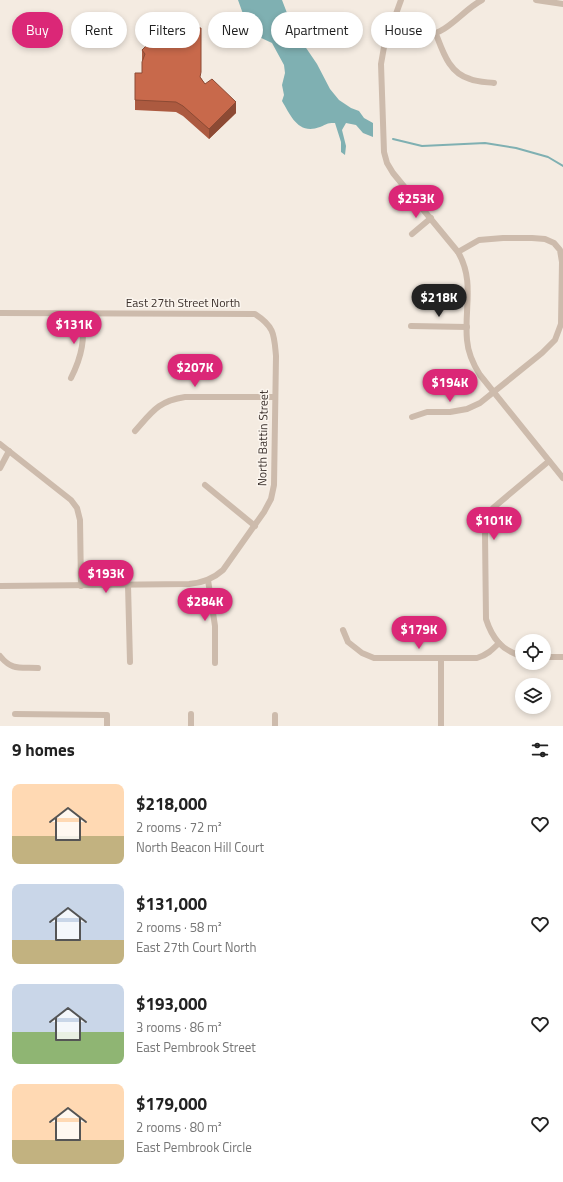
<!DOCTYPE html>
<meta charset="utf-8">
<style>
:root{--surface:#fff;--page:#f2f2f2;--text:#222;--muted:#767676;--accent:#db2777}
body{margin:0;font-family:"Titillium Web",sans-serif;background:var(--page);color:var(--text);height:100vh;display:flex;flex-direction:column;font-size:15px;white-space:nowrap}
*{box-sizing:border-box;margin:0}
p{font-size:13px;color:var(--muted)}
.icon{flex:none;width:22px;height:22px;fill:none;stroke:currentColor;stroke-width:2;stroke-linecap:round;stroke-linejoin:round}
.map{position:relative;height:726px;overflow:hidden}
.details{display:flex;flex-direction:column;background:var(--surface);flex:1}
.details>*{flex:none}
.guide{position:absolute;left:12px;top:12px;width:539px;height:36px;display:flex;gap:8px}
.controls{position:absolute;left:515px;top:634px;display:grid;gap:8px}
.controls a{display:grid;place-items:center;width:36px;height:36px;border-radius:50%;background:var(--surface);box-shadow:0 2px 6px #0003;font-size:20px}
.price{position:absolute;translate:-50% -34px;padding:0 9px;border-radius:14px;background:var(--accent);color:#fff;font-size:13px;line-height:26px;filter:drop-shadow(0 1px 2px #0008)}
.price::after{content:'';position:absolute;left:50%;top:24px;width:12px;height:9px;margin-left:-6px;background:inherit;clip-path:polygon(0 0,100% 0,50% 100%)}
.price.selected{background:#222;color:#fff}
ul{padding:0;list-style:none}
li{display:flex;align-items:center;gap:12px;height:100px;padding:0 12px}
li span{display:grid;place-items:center;flex:none;width:112px;height:80px;border-radius:8px;color:#555}
li>.icon{margin-inline-start:auto}
span .icon{width:48px;height:48px;fill:#fffc;stroke-width:1}
li b{font-size:17px}
h2{display:flex;justify-content:space-between;align-items:center;height:48px;padding:0 12px;font-size:17px}
.pill{padding:0 14px;border-radius:18px;background:var(--surface);box-shadow:0 2px 6px #0003;font-size:14px;line-height:36px}
.pill.selected{background:var(--accent);color:#fff}
.map>svg:first-child{display:block}
.water{fill:#7fb0b2}
.lines{fill:none;stroke-linecap:round;stroke-linejoin:round}
.stream{stroke:#7fb0b2;stroke-width:2}
.minor{stroke:#cdbbac;stroke-width:6}
.wall{fill:#ac5a40}
.shaded-wall{fill:#8c4a34}
.building{fill:#c8694b;stroke:#8c4a34}
.labels{text-anchor:middle;stroke-width:3;stroke-linejoin:round;paint-order:stroke}
.street-label{font-size:12px;fill:#3b302b;stroke:#fbf5ee}
</style>
<div class="map">
<svg width="563" height="726" viewBox="0 0 563 726">
<rect width="100%" height="100%" fill="#f4ebe1"/>
<path class="water" d="M 238,0 L 282,0 L 287,13 L 300,39 L 317,64 L 330,89 L 339,100 L 351,108 L 359,111 L 364,118 L 373,123 L 373,137 L 363,133 L 356,125 L 346,123 L 342,130 L 346,146 L 345,155 L 341,152 L 341,142 L 335,123 C 325,123 328,124 320,127 C 298,135 291,116 282,101 L 284,95 L 282,85 L 285,73 L 284,65 L 272,43 L 257,36 L 247,25 Z"/>
<g class="lines">
<path class="stream" d="M 393,139 L 422,146 L 485,143 L 516,148 L 548,157 L 563,166"/>
<g class="minor">
<path d="M 401,0 L 384,47 L 381,64 L 384,152 L 387,163 L 393,173 L 458,252 C 475,281 464,309 467,340 C 468,353 473,364 480,375 L 563,478"/>
<path d="M 536,0 L 563,4"/>
<path d="M 391,27 C 399,30 407,33 415,35 C 445,40 459,12 482,0"/>
<path d="M 436,34 C 443,52 449,73 470,79 C 477,82 486,82 494,83"/>
<path d="M 412,234 L 431,218"/>
<path d="M 0,313 L 255,314 C 275,327 274,335 276,356 L 274,485 L 271,499 L 264,512 L 223,570 C 213,579 202,583 189,584 L 0,586"/>
<path d="M 411,326 L 467,327"/>
<path d="M 71,378 C 83,354 84,340 83,314"/>
<path d="M 412,417 L 427,412 L 450,412 L 467,409 L 480,403 L 542,353 L 555,340 L 561,324 L 562,262 L 560,250 L 554,243 L 545,239 L 532,238 L 503,238 L 479,240 L 458,252"/>
<path d="M 135,431 C 152,412 158,401 185,397 L 275,397"/>
<path d="M 0,444 L 71,500 L 77,508 L 80,520 L 81,586"/>
<path d="M 0,468 L 9,451"/>
<path d="M 205,485 L 255,526"/>
<path d="M 208,580 L 215,626 L 215,663"/>
<path d="M 128,585 L 130,662"/>
<path d="M 343,630 L 348,642 L 362,653 L 374,658 L 477,658 C 487,655 492,650 499,643"/>
<path d="M 0,656 C 12,671 20,667 38,668"/>
<path d="M 522,656 C 502,651 492,638 486,619 L 485,534 L 487,520 L 493,508 L 549,461"/>
<path d="M 544,657 L 563,657"/>
<path d="M 441,658 L 441,726"/>
<path d="M 15,714 L 107,715 L 107,726"/>
<path d="M 275,715 L 275,726"/>
<path d="M 191,726 L 191,714"/>
</g>
</g>
<path class="wall" d="M 142,50 L 201,78 L 205,84 L 236,113 L 209,139 L 183,116 L 176,112 L 135,110 L 135,73 L 142,73 L 143,61 L 142,60 Z"/>
<path class="shaded-wall" d="M 236,102 L 236,113 L 209,139 L 209,129 Z"/>
<path class="building" d="M 181,27 L 201,28 L 201,72 L 200,77 L 205,84 L 212,79 L 236,102 L 209,129 L 183,106 L 176,102 L 135,100 L 135,73 L 142,73 L 142,62 L 145,54 L 142,50 L 157,35 L 161,39 L 170,35 L 181,34 Z"/>
<g class="labels">
<g class="street-label">
<text x="183" y="307">East 27th Street North</text>
<text transform="translate(263 438) rotate(-89)" y="4">North Battin Street</text>
</g>
</g>
</svg>
<div class="controls">
<a><svg class="icon" aria-label="locate" viewBox="0 0 24 24"><circle cx="12" cy="12" r="6"/><path d="M12 2v4M12 18v4M2 12h4M18 12h4"/></svg></a>
<a><svg class="icon" aria-label="layers" viewBox="0 0 24 24"><path d="M12 4l9 5-9 5-9-5zM3 14l9 5 9-5"/></svg></a>
</div>
<b class="price" style="left:416px;top:219px">$253K</b>
<b class="price selected" style="left:439px;top:318px">$218K</b>
<b class="price" style="left:74px;top:345px">$131K</b>
<b class="price" style="left:195px;top:388px">$207K</b>
<b class="price" style="left:450px;top:403px">$194K</b>
<b class="price" style="left:494px;top:541px">$101K</b>
<b class="price" style="left:106px;top:594px">$193K</b>
<b class="price" style="left:205px;top:622px">$284K</b>
<b class="price" style="left:419px;top:650px">$179K</b>
<div class="guide">
<a class="pill selected">Buy</a>
<a class="pill">Rent</a>
<a class="pill">Filters</a>
<a class="pill">New</a>
<a class="pill">Apartment</a>
<a class="pill">House</a>
</div>
</div>
<section class="details">
<h2>9 homes<svg class="icon" aria-label="filters" viewBox="0 0 24 24"><path d="M4 7h16M4 17h16"/><circle cx="9" cy="7" r="2"/><circle cx="15" cy="17" r="2"/></svg></h2>
<ul>
<li><span style="background:linear-gradient(#ffd9b3 65%,#c2b280 0)"><svg class="icon" aria-label="home" viewBox="0 0 24 24"><path d="M3 11l9-7 9 7M6 9v11h12V9"/></svg></span><div><b>$218,000</b><p>2 rooms · 72 m²</p><p>North Beacon Hill Court</p></div><svg class="icon" aria-label="heart" viewBox="0 0 24 24"><path d="M12 20l-8-8c-3-5 5-10 8-4 3-6 11-1 8 4z"/></svg></li>
<li><span style="background:linear-gradient(#c9d6e8 70%,#c2b280 0)"><svg class="icon" aria-label="home" viewBox="0 0 24 24"><path d="M3 11l9-7 9 7M6 9v11h12V9"/></svg></span><div><b>$131,000</b><p>2 rooms · 58 m²</p><p>East 27th Court North</p></div><svg class="icon" aria-label="heart" viewBox="0 0 24 24"><path d="M12 20l-8-8c-3-5 5-10 8-4 3-6 11-1 8 4z"/></svg></li>
<li><span style="background:linear-gradient(#c9d6e8 60%,#8fb573 0)"><svg class="icon" aria-label="home" viewBox="0 0 24 24"><path d="M3 11l9-7 9 7M6 9v11h12V9"/></svg></span><div><b>$193,000</b><p>3 rooms · 86 m²</p><p>East Pembrook Street</p></div><svg class="icon" aria-label="heart" viewBox="0 0 24 24"><path d="M12 20l-8-8c-3-5 5-10 8-4 3-6 11-1 8 4z"/></svg></li>
<li><span style="background:linear-gradient(#ffd9b3 70%,#c2b280 0)"><svg class="icon" aria-label="home" viewBox="0 0 24 24"><path d="M3 11l9-7 9 7M6 9v11h12V9"/></svg></span><div><b>$179,000</b><p>2 rooms · 80 m²</p><p>East Pembrook Circle</p></div><svg class="icon" aria-label="heart" viewBox="0 0 24 24"><path d="M12 20l-8-8c-3-5 5-10 8-4 3-6 11-1 8 4z"/></svg></li>
</ul>
</section>
